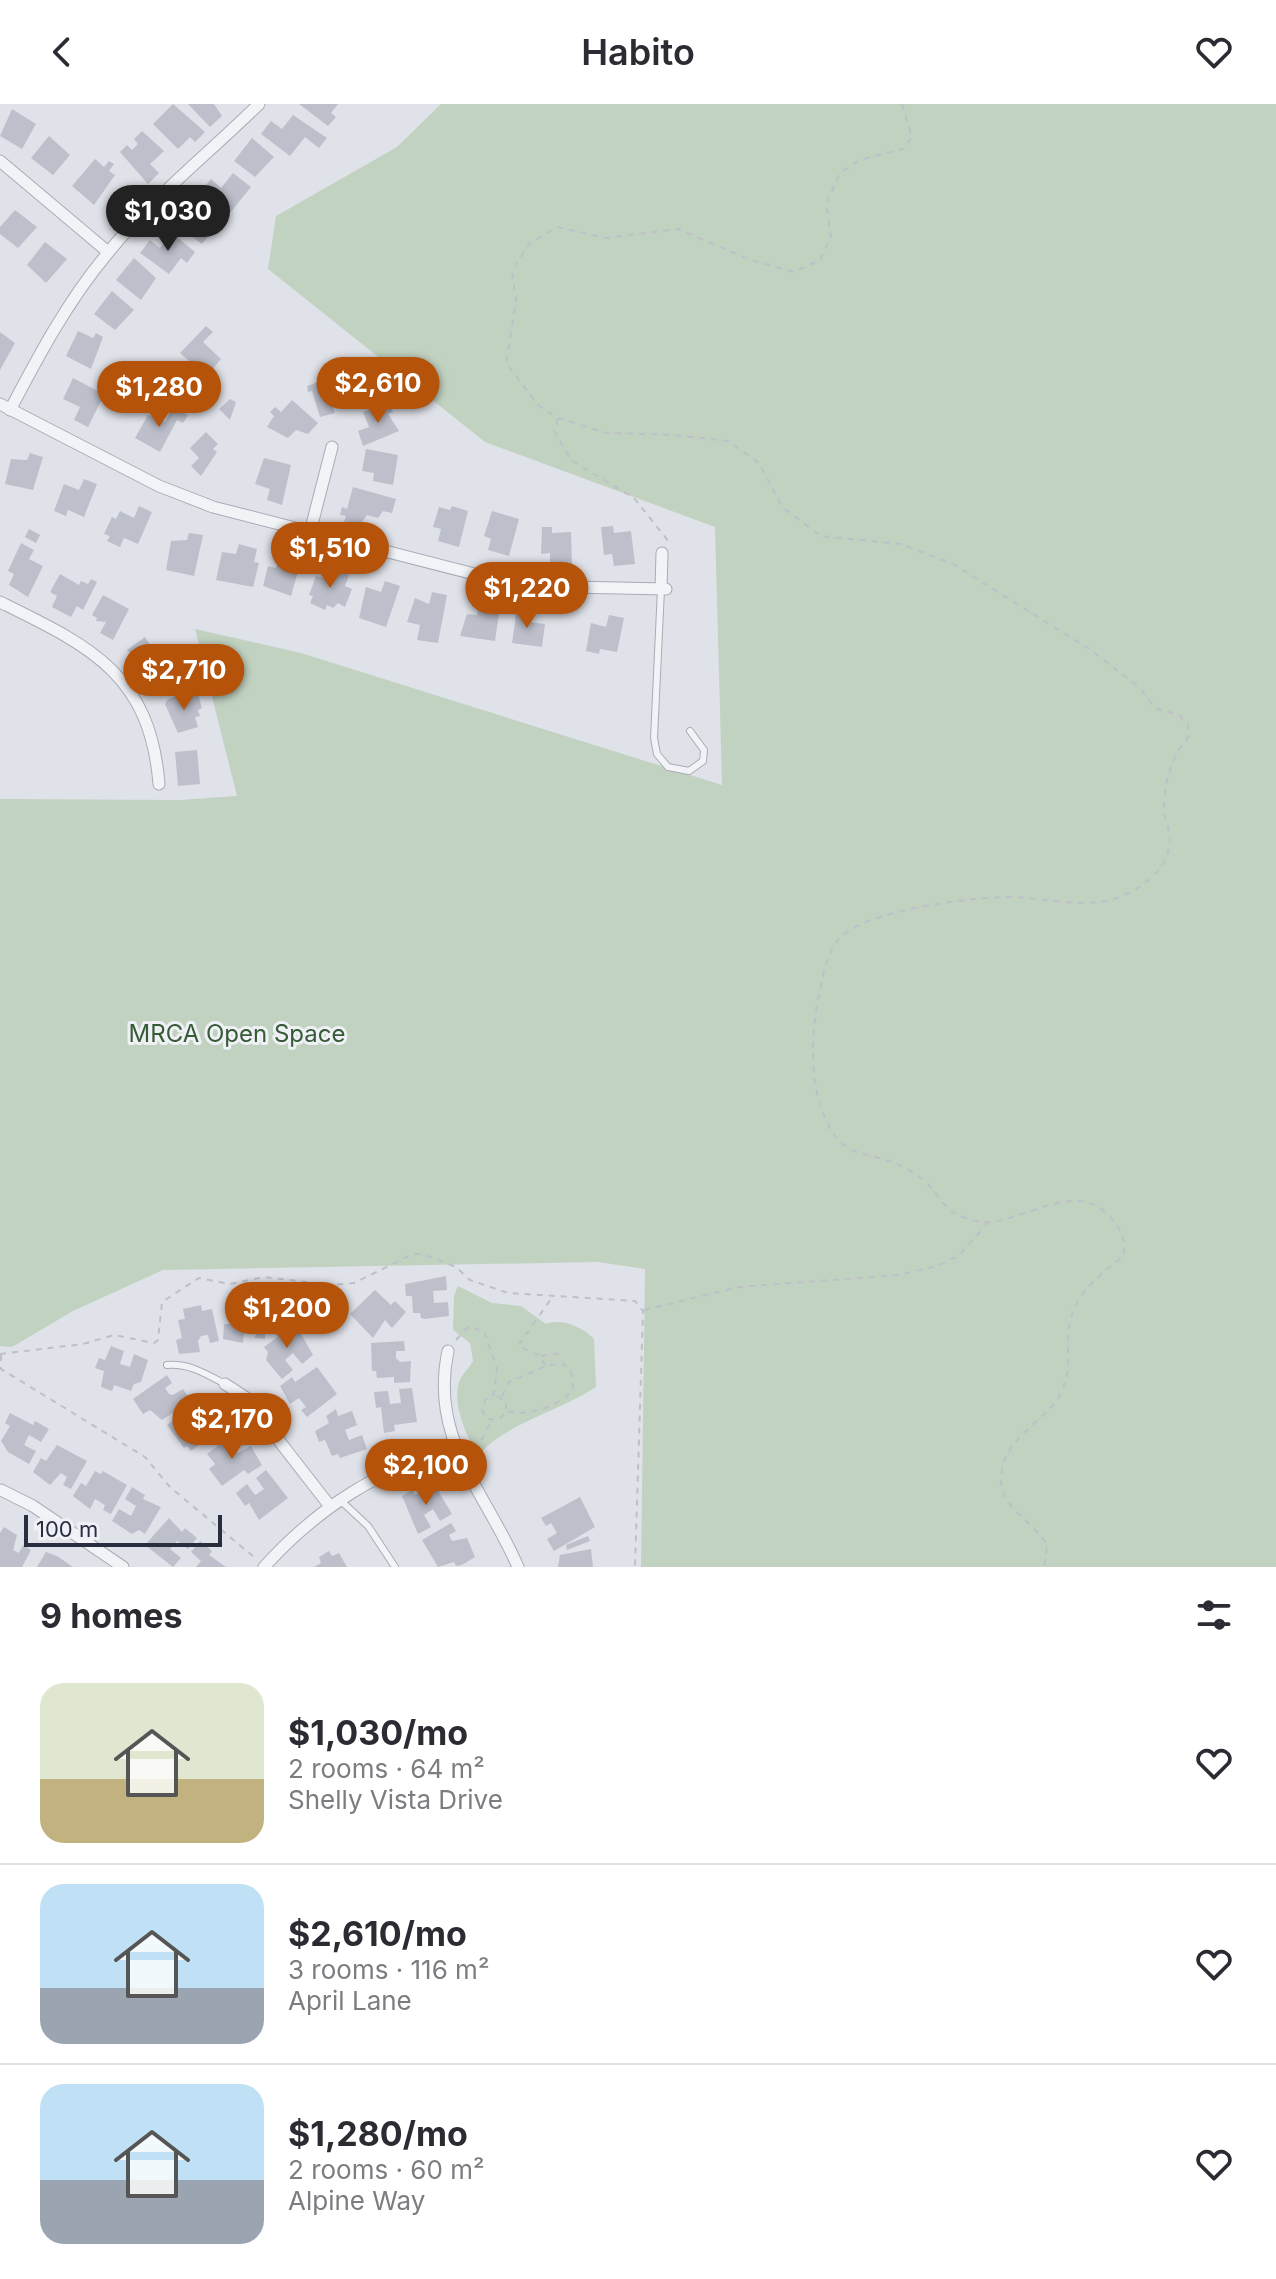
<!DOCTYPE html>
<meta charset="utf-8">
<style>
:root{--surface:#fff;--page:#f7f7f7;--text:#2b2b33;--muted:#7c7c81;--line:#e1e1e2;--accent:#b45309}
body{margin:0;font-family:Inter,sans-serif;background:var(--page);color:var(--text);height:100vh;display:flex;flex-direction:column;font-size:30px;white-space:nowrap}
*{box-sizing:border-box;margin:0}
p{font-size:26px;color:var(--muted)}
.icon{flex:none;width:44px;height:44px;fill:none;stroke:currentColor;stroke-width:2;stroke-linecap:round;stroke-linejoin:round}
.map{position:relative;height:1463px;overflow:hidden}
.details{display:flex;flex-direction:column;background:var(--surface);flex:1}
.details>*{flex:none}
.scale{position:absolute;left:24px;bottom:20px;width:198px;box-sizing:border-box;padding-left:8px;border:4px solid #282d40;border-top:0;font-size:22px;line-height:28px;white-space:nowrap;color:#282d40;-webkit-text-stroke:6px #eff1f6;paint-order:stroke}
.price{position:absolute;translate:-50% -68px;padding:0 18px;border-radius:28px;background:var(--accent);color:#fff;font-size:26px;line-height:52px;filter:drop-shadow(0 2px 4px #0008)}
.price::after{content:'';position:absolute;left:50%;top:48px;width:24px;height:18px;margin-left:-12px;background:inherit;clip-path:polygon(0 0,100% 0,50% 100%)}
.price.on{background:#222;color:#fff}
ul{padding:0;list-style:none}
li{display:flex;align-items:center;gap:24px;height:200px;padding:0 40px}
li+li{border-top:2px solid var(--line)}
li span{display:grid;place-items:center;flex:none;width:224px;height:160px;border-radius:24px;color:#555}
li>.icon{margin-inline-start:auto}
span .icon{width:96px;height:96px;fill:#fffc;stroke-width:1}
li b{font-size:34px}
h2{display:flex;justify-content:space-between;align-items:center;height:96px;padding:0 40px;font-size:34px}
header{display:flex;justify-content:space-between;align-items:center;height:104px;padding:0 40px;background:var(--surface);font-size:36px;font-weight:600}
.map>svg:first-child{display:block}
.green{fill:#c2d2c1}
.building{fill:#bdc0cb}
.lines{fill:none;stroke-linecap:round;stroke-linejoin:round}
.service-casing{stroke:#a9acb6;stroke-width:8}
.minor-casing{stroke:#a9acb6;stroke-width:13}
.path{stroke:#bdc0c7;stroke-width:2;stroke-dasharray:6 6;stroke-linecap:butt}
.service{stroke:#f2f3f7;stroke-width:6}
.minor{stroke:#f2f3f7;stroke-width:11}
.labels{text-anchor:middle;stroke-width:6;stroke-linejoin:round;paint-order:stroke}
.park-label{font-size:24px;fill:#375b36;stroke:#eff1f6}
</style>
<header><svg class="icon" aria-label="back" viewBox="0 0 24 24"><path d="M15 5l-7 7 7 7"/></svg>Habito<svg class="icon" aria-label="heart" viewBox="0 0 24 24"><path d="M12 20l-8-8c-3-5 5-10 8-4 3-6 11-1 8 4z"/></svg></header>
<div class="map">
<svg width="1276" height="1463" viewBox="0 0 1276 1463">
<rect width="100%" height="100%" fill="#e0e2e9"/>
<g class="green">
<path d="M 441,0 L 1276,0 L 1276,1463 L 641,1463 L 645,1165 L 598,1158 L 163,1166 L 73,1207 L 12,1243 L 0,1242 L 0,695 L 179,696 L 237,692 L 195,525 L 301,549 L 722,681 L 715,423 L 485,338 L 268,165 L 276,112 L 397,43 Z"/>
<path d="M 458,1182 L 492,1199 L 521,1202 L 546,1220 C 563,1214 582,1223 594,1235 L 596,1283 C 562,1306 502,1321 478,1352 C 467,1334 452,1300 459,1279 C 461,1270 469,1265 473,1257 L 470,1239 L 453,1226 L 454,1192 Z"/>
</g>
<g class="building">
<path d="M 173,0 L 205,28 L 195,38 L 190,33 L 178,45 L 153,20 Z"/>
<path d="M 188,0 L 214,0 L 222,12 L 210,23 Z"/>
<path d="M 299,0 L 338,0 L 331,9 L 336,13 L 328,22 Z"/>
<path d="M 12,5 L 36,20 L 22,45 L 0,32 Z"/>
<path d="M 293,11 L 327,34 L 319,44 L 305,33 L 290,52 L 261,30 L 271,17 L 282,25 Z"/>
<path d="M 142,27 L 164,47 L 150,60 L 159,69 L 148,80 L 120,48 L 127,41 L 132,46 L 138,40 L 134,35 Z"/>
<path d="M 49,32 L 70,51 L 53,71 L 31,54 Z"/>
<path d="M 252,34 L 274,53 L 255,73 L 234,57 Z"/>
<path d="M 95,55 L 104,63 L 109,57 L 114,60 L 109,67 L 115,71 L 94,101 L 72,82 Z"/>
<path d="M 233,69 L 251,83 L 229,110 L 200,88 L 211,75 L 221,84 Z"/>
<path d="M 204,98 L 223,113 L 202,140 L 172,118 L 182,105 L 193,113 Z"/>
<path d="M 15,106 L 37,123 L 18,144 L 0,130 L 0,123 Z"/>
<path d="M 172,129 L 195,148 L 187,159 L 181,154 L 169,170 L 140,149 L 150,136 L 160,144 Z"/>
<path d="M 45,138 L 67,155 L 46,179 L 27,161 Z"/>
<path d="M 134,154 L 156,174 L 141,196 L 116,176 Z"/>
<path d="M 112,187 L 134,206 L 115,226 L 94,210 Z"/>
<path d="M 206,222 L 213,228 L 203,238 L 221,255 L 198,282 L 186,271 L 194,261 L 180,249 Z"/>
<path d="M 78,227 L 93,234 L 96,229 L 103,233 L 91,265 L 66,252 Z"/>
<path d="M 0,228 L 15,239 L 0,266 Z"/>
<path d="M 343,261 L 349,265 L 353,278 L 344,281 L 347,292 L 331,297 L 335,309 L 320,313 L 312,287 L 308,288 L 307,282 L 323,276 L 321,269 Z"/>
<path d="M 73,274 L 113,295 L 109,302 L 101,297 L 88,323 L 74,316 L 80,303 L 63,295 Z"/>
<path d="M 230,295 L 236,298 L 230,316 L 219,305 Z"/>
<path d="M 292,296 L 318,319 L 308,330 L 296,326 L 288,334 L 267,323 L 274,312 L 270,308 L 275,303 L 281,308 Z"/>
<path d="M 385,300 L 390,301 L 393,308 L 388,310 L 399,327 L 363,342 L 358,327 L 369,323 L 363,308 Z"/>
<path d="M 173,303 L 188,311 L 183,319 L 177,316 L 160,348 L 135,334 L 148,311 L 165,318 Z"/>
<path d="M 206,328 L 218,340 L 213,345 L 217,348 L 201,372 L 191,362 L 199,354 L 190,344 Z"/>
<path d="M 366,345 L 398,351 L 393,381 L 373,377 L 374,369 L 362,367 Z"/>
<path d="M 30,349 L 43,353 L 33,386 L 5,380 L 11,355 L 27,356 Z"/>
<path d="M 264,354 L 291,361 L 282,401 L 267,396 L 270,385 L 255,380 Z"/>
<path d="M 84,375 L 97,380 L 84,413 L 68,406 L 66,412 L 54,407 L 64,380 L 79,386 Z"/>
<path d="M 353,383 L 396,395 L 392,409 L 383,407 L 378,414 L 367,411 L 359,422 L 344,418 L 346,412 L 340,411 L 342,403 L 347,405 Z"/>
<path d="M 139,402 L 152,408 L 138,440 L 124,434 L 120,443 L 107,437 L 110,432 L 104,430 L 112,413 L 116,415 L 120,407 L 134,414 Z"/>
<path d="M 452,402 L 468,407 L 459,443 L 438,437 L 441,425 L 433,423 L 439,403 L 450,406 Z"/>
<path d="M 492,407 L 519,415 L 509,452 L 488,446 L 491,435 L 484,432 Z"/>
<path d="M 613,422 L 614,429 L 631,427 L 635,460 L 614,462 L 612,450 L 604,451 L 601,423 Z"/>
<path d="M 542,423 L 552,423 L 552,429 L 571,428 L 572,461 L 550,462 L 550,449 L 541,450 Z"/>
<path d="M 29,425 L 40,431 L 36,439 L 25,433 Z"/>
<path d="M 189,429 L 203,431 L 194,472 L 166,466 L 171,437 L 187,436 Z"/>
<path d="M 21,439 L 34,446 L 29,455 L 43,462 L 28,493 L 9,481 L 14,470 L 8,467 Z"/>
<path d="M 239,440 L 257,445 L 254,458 L 259,459 L 253,483 L 216,476 L 222,448 L 236,450 Z"/>
<path d="M 280,452 L 301,457 L 291,492 L 263,482 L 268,462 L 276,464 Z"/>
<path d="M 328,463 L 349,471 L 345,482 L 352,485 L 345,503 L 338,499 L 333,504 L 327,501 L 325,506 L 310,499 L 313,492 L 309,491 L 316,472 L 323,474 Z"/>
<path d="M 60,470 L 79,481 L 81,477 L 88,480 L 91,475 L 97,478 L 83,506 L 77,502 L 71,513 L 52,503 L 57,492 L 50,488 Z"/>
<path d="M 385,477 L 400,482 L 386,523 L 359,514 L 366,483 L 381,488 Z"/>
<path d="M 432,488 L 447,491 L 438,539 L 417,536 L 420,521 L 407,518 L 415,494 L 429,500 Z"/>
<path d="M 103,491 L 129,505 L 113,536 L 100,529 L 106,518 L 96,517 L 97,514 L 92,511 Z"/>
<path d="M 485,500 L 500,503 L 495,537 L 460,532 L 467,510 L 477,511 L 478,504 L 484,505 Z"/>
<path d="M 517,503 L 531,505 L 529,518 L 545,520 L 542,543 L 512,539 Z"/>
<path d="M 609,511 L 624,514 L 617,548 L 600,545 L 599,550 L 586,547 L 591,519 L 606,523 Z"/>
<path d="M 145,533 L 157,552 L 149,559 L 157,568 L 146,576 L 138,566 L 142,563 L 127,546 Z"/>
<path d="M 197,587 L 202,604 L 198,606 L 200,612 L 195,613 L 198,623 L 178,629 L 165,600 L 168,595 L 178,592 L 179,596 Z"/>
<path d="M 197,646 L 200,680 L 178,682 L 175,648 Z"/>
<path d="M 446,1172 L 447,1186 L 433,1187 L 434,1199 L 448,1198 L 449,1212 L 425,1215 L 421,1214 L 420,1209 L 413,1209 L 412,1192 L 406,1192 L 405,1180 Z"/>
<path d="M 375,1186 L 391,1201 L 395,1197 L 406,1208 L 392,1224 L 385,1216 L 373,1234 L 350,1210 Z"/>
<path d="M 232,1197 L 267,1201 L 265,1235 L 255,1234 L 256,1229 L 244,1228 L 243,1239 L 223,1235 L 224,1220 L 230,1220 Z"/>
<path d="M 201,1201 L 202,1207 L 212,1205 L 219,1237 L 210,1239 L 208,1231 L 201,1232 L 198,1237 L 200,1248 L 179,1250 L 176,1236 L 182,1234 L 178,1216 L 185,1215 L 183,1205 Z"/>
<path d="M 284,1221 L 288,1225 L 296,1221 L 313,1251 L 302,1260 L 293,1249 L 285,1256 L 293,1266 L 282,1275 L 266,1256 L 268,1248 L 264,1243 L 278,1233 L 275,1228 Z"/>
<path d="M 404,1237 L 405,1247 L 396,1247 L 396,1254 L 400,1258 L 411,1257 L 410,1278 L 394,1279 L 394,1273 L 377,1274 L 376,1267 L 372,1267 L 371,1239 Z"/>
<path d="M 111,1242 L 124,1247 L 120,1260 L 130,1263 L 134,1250 L 148,1256 L 141,1278 L 134,1280 L 131,1287 L 114,1281 L 112,1287 L 101,1283 L 104,1267 L 95,1264 L 99,1254 L 105,1256 Z"/>
<path d="M 317,1263 L 337,1290 L 307,1313 L 301,1306 L 306,1303 L 299,1294 L 290,1300 L 280,1282 L 292,1273 L 295,1278 Z"/>
<path d="M 167,1271 L 172,1279 L 165,1284 L 169,1290 L 173,1291 L 183,1285 L 191,1297 L 162,1316 L 150,1306 L 143,1310 L 133,1295 Z"/>
<path d="M 412,1284 L 417,1318 L 394,1321 L 395,1327 L 384,1329 L 381,1303 L 376,1304 L 374,1288 L 388,1287 L 390,1300 L 401,1299 L 399,1285 Z"/>
<path d="M 193,1301 L 202,1321 L 211,1314 L 221,1332 L 209,1341 L 205,1336 L 191,1347 L 187,1342 L 184,1344 L 167,1321 Z"/>
<path d="M 336,1305 L 338,1312 L 352,1307 L 357,1321 L 345,1326 L 349,1336 L 362,1331 L 367,1345 L 340,1354 L 338,1350 L 332,1352 L 325,1336 L 319,1338 L 315,1327 L 329,1319 L 326,1312 Z"/>
<path d="M 10,1309 L 33,1321 L 35,1317 L 49,1325 L 41,1338 L 29,1331 L 24,1341 L 36,1347 L 29,1360 L 8,1348 L 1,1337 L 10,1322 L 5,1319 Z"/>
<path d="M 233,1330 L 239,1338 L 232,1343 L 237,1349 L 251,1342 L 262,1361 L 248,1370 L 244,1366 L 222,1382 L 209,1365 L 215,1360 L 207,1350 Z"/>
<path d="M 57,1341 L 87,1357 L 71,1385 L 63,1381 L 67,1373 L 61,1369 L 50,1381 L 33,1368 L 41,1354 L 46,1357 Z"/>
<path d="M 266,1366 L 288,1394 L 259,1416 L 249,1399 L 245,1402 L 236,1389 L 247,1380 L 255,1391 L 264,1385 L 256,1374 Z"/>
<path d="M 95,1367 L 101,1370 L 103,1367 L 127,1381 L 111,1410 L 103,1406 L 105,1401 L 95,1395 L 90,1405 L 73,1392 L 81,1379 L 86,1382 Z"/>
<path d="M 434,1380 L 452,1410 L 440,1417 L 433,1405 L 424,1411 L 431,1423 L 418,1430 L 402,1392 L 412,1386 L 415,1391 Z"/>
<path d="M 132,1383 L 145,1391 L 143,1395 L 161,1403 L 145,1430 L 139,1426 L 132,1430 L 112,1417 L 119,1405 L 131,1412 L 136,1402 L 125,1395 Z"/>
<path d="M 580,1393 L 595,1423 L 554,1447 L 547,1435 L 557,1429 L 551,1419 L 546,1422 L 541,1414 Z"/>
<path d="M 169,1414 L 182,1428 L 185,1424 L 197,1434 L 188,1445 L 177,1437 L 170,1445 L 181,1454 L 173,1463 L 145,1441 Z"/>
<path d="M 451,1419 L 456,1427 L 449,1431 L 452,1437 L 467,1434 L 475,1453 L 462,1461 L 456,1462 L 454,1458 L 438,1463 L 422,1436 Z"/>
<path d="M 4,1423 L 17,1431 L 13,1446 L 19,1449 L 23,1441 L 31,1446 L 22,1463 L 0,1463 L 0,1429 Z"/>
<path d="M 588,1432 L 590,1437 L 567,1446 L 566,1441 Z"/>
<path d="M 200,1437 L 212,1447 L 209,1451 L 226,1463 L 196,1463 L 201,1457 L 191,1448 Z"/>
<path d="M 591,1445 L 593,1463 L 558,1463 L 560,1451 Z"/>
<path d="M 329,1447 L 332,1452 L 339,1449 L 347,1463 L 314,1463 L 321,1459 L 319,1453 Z"/>
<path d="M 46,1448 L 57,1452 L 73,1463 L 37,1463 Z"/>
</g>
<g class="lines">
<defs>
<g id="service">
<path d="M 661,485 L 654,634 L 657,650 L 668,663 L 689,667 L 703,657 L 704,646 L 690,627"/>
<path d="M 167,1261 C 189,1259 206,1270 225,1280"/>
<path d="M 341,1397 L 368,1422 L 395,1463"/>
</g>
<g id="minor">
<path d="M 0,57 L 108,148"/>
<path d="M 0,300 L 159,382 L 213,403 L 521,482 L 666,485"/>
<path d="M 10,306 C 39,251 67,198 107,150 C 151,95 208,50 259,0"/>
<path d="M 310,428 L 332,343"/>
<path d="M 661,485 L 662,449"/>
<path d="M 0,498 C 89,542 150,569 159,680"/>
<path d="M 448,1247 C 429,1336 486,1388 518,1463"/>
<path d="M 225,1280 L 245,1293 L 329,1401"/>
<path d="M 1,1386 L 33,1402 L 123,1463"/>
<path d="M 264,1463 C 324,1397 374,1373 454,1338"/>
</g>
</defs>
<use href="#service" class="service-casing"/>
<use href="#minor" class="minor-casing"/>
<g class="path">
<path d="M 902,0 L 912,33 L 903,45 L 860,56 L 840,69 L 826,100 L 831,133 L 820,156 L 794,168 L 751,156 L 678,125 L 606,134 L 557,123 L 529,140 L 512,167 L 516,197 L 506,259 L 538,301 L 558,314 L 607,329 L 674,331 L 728,337 L 759,359 L 782,403 L 821,432 L 901,440 L 953,460 L 1091,546 L 1140,584 L 1155,604 L 1179,611 L 1188,621 L 1189,632 C 1172,652 1164,677 1164,704 C 1163,712 1168,720 1169,728 C 1174,755 1153,777 1129,789 C 1093,808 1049,794 1010,793 C 972,793 862,806 838,836 C 827,850 823,870 820,887 C 813,916 810,960 817,989 C 837,1071 871,1036 921,1074 C 944,1092 938,1108 976,1117 C 1013,1127 1076,1069 1112,1115 C 1123,1129 1126,1136 1123,1153 C 1099,1170 1072,1193 1069,1224 C 1066,1251 1073,1276 1054,1300 C 1033,1325 1000,1339 1001,1378 C 1002,1404 1035,1419 1047,1441 L 1044,1463"/>
<path d="M 558,315 L 554,327 L 571,356 L 634,394 L 669,438"/>
<path d="M 644,1206 L 739,1183 L 898,1171 L 937,1162 L 958,1152 L 991,1116"/>
<path d="M 456,1236 L 468,1223 L 484,1227 L 497,1264 L 494,1290 L 485,1296 L 482,1307 L 488,1315 L 498,1316 L 506,1309 L 506,1298 L 494,1290"/>
<path d="M 0,1250 L 83,1240 L 114,1231 L 154,1239 L 158,1236 L 162,1198 L 199,1174 L 230,1180 L 264,1173 L 331,1181 L 354,1179 L 413,1150 L 422,1150 L 456,1163 L 470,1176 L 508,1189 L 635,1197 L 643,1207 L 635,1463"/>
<path d="M 1,1251 L 1,1265 L 145,1353 L 170,1383 L 255,1454"/>
<path d="M 541,1252 L 561,1249"/>
<path d="M 545,1261 L 540,1252 L 518,1242 L 553,1192"/>
<path d="M 502,1292 L 509,1278 L 548,1261 L 564,1260 L 572,1270 L 573,1285 C 560,1303 527,1313 507,1307"/>
<path d="M 471,1343 L 482,1335 L 491,1318"/>
</g>
<use href="#service" class="service"/>
<use href="#minor" class="minor"/>
</g>
<g class="labels">
<g class="park-label">
<text x="237" y="938">MRCA Open Space</text>
</g>
</g>
</svg>
<div class="scale">100 m</div>
<b class="price on" style="left:168px;top:149px">$1,030</b>
<b class="price" style="left:378px;top:321px">$2,610</b>
<b class="price" style="left:159px;top:325px">$1,280</b>
<b class="price" style="left:330px;top:486px">$1,510</b>
<b class="price" style="left:527px;top:526px">$1,220</b>
<b class="price" style="left:184px;top:608px">$2,710</b>
<b class="price" style="left:287px;top:1246px">$1,200</b>
<b class="price" style="left:232px;top:1357px">$2,170</b>
<b class="price" style="left:426px;top:1403px">$2,100</b>
</div>
<section class="details">
<h2>9 homes<svg class="icon" aria-label="filters" viewBox="0 0 24 24"><path d="M4 7h16M4 17h16"/><circle cx="9" cy="7" r="2"/><circle cx="15" cy="17" r="2"/></svg></h2>
<ul>
<li><span style="background:linear-gradient(#dfe7d0 60%,#c2b280 0)"><svg class="icon" aria-label="home" viewBox="0 0 24 24"><path d="M3 11l9-7 9 7M6 9v11h12V9"/></svg></span><div><b>$1,030/mo</b><p>2 rooms · 64 m²</p><p>Shelly Vista Drive</p></div><svg class="icon" aria-label="heart" viewBox="0 0 24 24"><path d="M12 20l-8-8c-3-5 5-10 8-4 3-6 11-1 8 4z"/></svg></li>
<li><span style="background:linear-gradient(#bfe0f5 65%,#9aa5b1 0)"><svg class="icon" aria-label="home" viewBox="0 0 24 24"><path d="M3 11l9-7 9 7M6 9v11h12V9"/></svg></span><div><b>$2,610/mo</b><p>3 rooms · 116 m²</p><p>April Lane</p></div><svg class="icon" aria-label="heart" viewBox="0 0 24 24"><path d="M12 20l-8-8c-3-5 5-10 8-4 3-6 11-1 8 4z"/></svg></li>
<li><span style="background:linear-gradient(#bfe0f5 60%,#9aa5b1 0)"><svg class="icon" aria-label="home" viewBox="0 0 24 24"><path d="M3 11l9-7 9 7M6 9v11h12V9"/></svg></span><div><b>$1,280/mo</b><p>2 rooms · 60 m²</p><p>Alpine Way</p></div><svg class="icon" aria-label="heart" viewBox="0 0 24 24"><path d="M12 20l-8-8c-3-5 5-10 8-4 3-6 11-1 8 4z"/></svg></li>
</ul>
</section>
